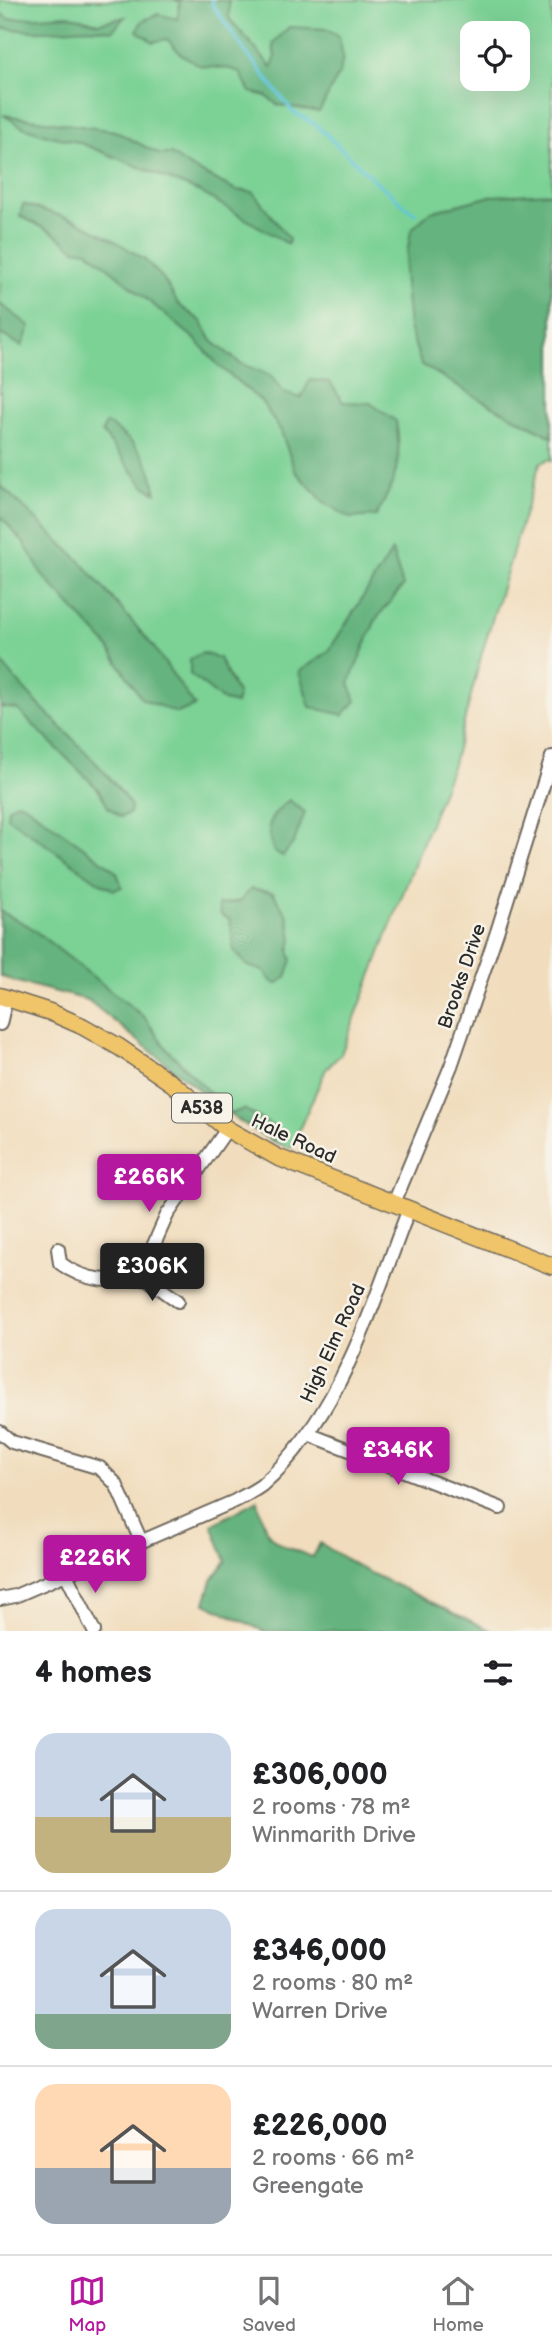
<!DOCTYPE html>
<meta charset="utf-8">
<style>
:root{--surface:#fff;--page:#f6f6f6;--text:#202124;--muted:#757577;--line:#e0e0e0;--accent:#b5179e}
body{margin:0;font-family:"Balsamiq Sans",sans-serif;background:var(--page);color:var(--text);height:100vh;display:flex;flex-direction:column;font-size:26px;white-space:nowrap}
*{box-sizing:border-box;margin:0}
p{font-size:23px;color:var(--muted)}
.icon{flex:none;width:38px;height:38px;fill:none;stroke:currentColor;stroke-width:2;stroke-linecap:round;stroke-linejoin:round}
.map{position:relative;height:1631px;overflow:hidden}
.sheet{display:flex;flex-direction:column;background:var(--surface);flex:1}
.sheet>*{flex:none}
.fabs{position:absolute;left:460px;top:21px;display:grid;gap:14px}
.fabs a{display:grid;place-items:center;width:70px;height:70px;border-radius:14px;background:var(--surface);box-shadow:0 7px 28px #0002;font-size:35px}
.price{position:absolute;translate:-50% -60px;padding:0 16px;border-radius:7px;background:var(--accent);color:#fff;font-size:23px;line-height:46px;filter:drop-shadow(0 2px 4px #0008)}
.price::after{content:'';position:absolute;left:50%;top:42px;width:21px;height:16px;margin-left:-10px;background:inherit;clip-path:polygon(0 0,100% 0,50% 100%)}
.price.current{background:#222;color:#fff}
ul{padding:0;list-style:none}
li{display:flex;align-items:center;gap:21px;height:175px;padding:0 35px}
li+li{border-top:2px solid var(--line)}
li span{display:grid;place-items:center;flex:none;width:196px;height:140px;border-radius:21px;color:#555}
li>.icon{margin-inline-start:auto}
span .icon{width:84px;height:84px;fill:#fffc;stroke-width:1}
li b{font-size:30px}
h2{display:flex;justify-content:space-between;align-items:center;height:84px;padding:0 35px;font-size:30px}
.menu{display:flex;justify-content:space-around;align-items:center;height:98px;border-top:2px solid var(--line);background:var(--surface);font-size:19px;color:var(--muted)}
.menu a{display:grid;justify-items:center;gap:4px}
.menu .current{color:var(--accent)}
.map>svg:first-child{display:block}
.green{fill:#7cd195;stroke:#547e60;stroke-width:2;fill-rule:evenodd}
.forest{fill:#65b37e;stroke:#486f54;stroke-width:2}
.lines{fill:none;stroke-linecap:round;stroke-linejoin:round}
.stream{stroke:#5ec5db;stroke-width:3.5}
.minor-casing{stroke:#70695e;stroke-width:16}
.major-casing{stroke:#70695e;stroke-width:19}
.minor{stroke:#fff;stroke-width:12}
.major{stroke:#f0c469;stroke-width:16}
.labels{text-anchor:middle;stroke-width:5;stroke-linejoin:round;paint-order:stroke}
.shield{fill:#f7f3e8;stroke:#686764;stroke-width:2}
.shield-label{font-size:18px;font-weight:bold;fill:#2b2b2b}
.street-label{font-size:19px;fill:#2b2b2b;stroke:#f7f3e8}
</style>
<div class="map">
<svg width="552" height="1631" viewBox="0 0 552 1631">
<rect width="100%" height="100%" fill="#f7f3e8"/>
<filter id="ink" filterUnits="userSpaceOnUse"><feTurbulence type="fractalNoise" baseFrequency=".0143" numOctaves="2"/><feDisplacementMap in="SourceGraphic" scale="14" xChannelSelector="R" yChannelSelector="G"/><feConvolveMatrix kernelMatrix="1 2 1 2 8 2 1 2 1" color-interpolation-filters="sRGB"/></filter>
<filter id="wash" filterUnits="userSpaceOnUse"><feTurbulence type="fractalNoise" baseFrequency=".00686" numOctaves="4" result="noise"/><feDisplacementMap in="SourceGraphic" scale="28" xChannelSelector="R" yChannelSelector="G"/><feGaussianBlur stdDeviation="1.57" result="paint"/><feColorMatrix in="noise" values="0 0 0 0 0 0 0 0 0 0 0 0 0 0 0 0 0 1.4 0 .05"/><feComposite in="paint" operator="in"/></filter>
<g filter="url(#wash)">
<rect width="100%" height="100%" fill="#f1ddbd"/>
<path class="green" d="M 0,0 L 552,0 L 552,461 L 549,459 L 540,463 L 482,653 L 453,764 L 341,1054 L 326,1069 L 291,1148 L 274,1142 L 230,1115 L 88,1000 L 14,981 L 0,976 ZM 472,33 L 518,33 L 518,79 L 472,79 Z"/>
<g class="forest">
<path d="M 175,0 L 229,0 L 229,18 L 272,68 L 275,58 L 273,43 L 289,27 L 328,29 L 339,36 L 343,57 L 340,72 L 319,112 L 278,105 L 266,96 L 250,92 L 240,73 L 231,69 L 201,66 L 182,55 L 167,39 L 153,42 L 137,31 L 142,21 L 158,14 L 177,19 L 180,2 Z"/>
<path d="M 0,13 L 9,19 L 68,15 L 99,23 L 125,17 L 112,31 C 89,25 63,31 39,31 C 26,31 13,29 0,28 Z"/>
<path d="M 3,115 L 115,131 L 159,154 L 171,154 L 190,167 L 236,190 L 253,192 L 289,239 L 288,244 L 200,192 L 78,142 L 50,136 L 23,127 Z"/>
<path d="M 552,193 L 552,437 L 481,400 L 421,364 L 409,327 L 404,273 L 411,230 L 430,212 L 491,196 Z"/>
<path d="M 23,204 L 75,220 L 112,239 L 144,259 L 163,278 L 179,305 L 201,321 L 212,341 L 240,363 L 270,375 L 284,393 L 301,398 L 310,380 L 330,382 L 343,402 L 370,403 L 396,421 C 403,460 396,481 376,516 L 350,518 L 324,502 L 295,471 L 281,431 L 261,401 L 218,365 L 196,340 L 88,251 L 75,249 L 52,232 L 20,216 Z"/>
<path d="M 0,304 L 30,326 L 22,346 L 0,334 Z"/>
<path d="M 106,423 C 134,439 152,461 156,493 L 143,485 L 102,432 Z"/>
<path d="M 0,485 L 83,564 L 153,646 L 195,706 L 177,713 L 142,699 L 106,644 L 43,576 L 24,543 L 0,516 Z"/>
<path d="M 392,551 L 403,586 L 376,619 L 349,683 L 356,701 L 343,715 L 310,707 L 299,672 L 328,652 Z"/>
<path d="M 202,653 L 219,658 L 238,695 L 236,704 L 224,701 L 190,674 L 190,659 Z"/>
<path d="M 0,660 C 39,712 94,752 131,806 L 130,813 L 121,817 L 108,807 L 98,789 L 17,709 L 0,707 Z"/>
<path d="M 289,800 L 305,812 L 294,842 L 283,856 L 274,852 C 265,824 267,819 289,800 Z"/>
<path d="M 17,802 L 25,805 L 108,865 L 117,873 L 122,887 L 114,890 L 100,883 L 7,817 L 8,808 Z"/>
<path d="M 251,889 L 273,893 L 288,917 L 292,939 L 289,951 L 292,960 L 286,977 L 277,984 L 272,982 L 264,971 L 248,966 L 234,951 L 230,920 L 221,915 L 218,905 L 240,901 Z"/>
<path d="M 0,911 L 29,926 L 144,1017 L 167,1049 L 230,1114 L 244,1109 L 276,1128 L 274,1142 L 230,1115 L 88,1000 L 14,981 L 0,976 Z"/>
<path d="M 258,1500 C 265,1543 275,1543 313,1557 L 320,1543 L 362,1569 L 492,1631 L 263,1631 L 205,1603 L 212,1580 L 226,1561 L 212,1525 Z"/>
</g>
<g class="lines">
<path class="stream" d="M 212,0 L 212,4 L 245,51 L 293,112 L 315,124 L 373,179 L 415,214"/>
</g>
</g>
<g filter="url(#ink)">
<g class="lines">
<defs>
<g id="minor">
<path d="M 0,1024 L 6,998"/>
<path d="M 394,1203 L 451,1066 L 497,932 L 552,757"/>
<path d="M 58,1249 L 60,1263 C 87,1284 115,1281 146,1278 L 152,1249 L 167,1215 L 227,1129"/>
<path d="M 146,1278 L 178,1301"/>
<path d="M 0,1432 L 12,1442 L 100,1468 L 116,1484 L 141,1541"/>
<path d="M 308,1434 L 500,1508"/>
<path d="M 66,1574 L 94,1631"/>
<path d="M 0,1599 L 15,1596 L 235,1501 C 244,1496 254,1491 262,1485 C 342,1415 372,1304 409,1209"/>
</g>
<path id="major" d="M 0,996 L 50,1012 L 82,1026 L 119,1047 L 173,1084 L 227,1129 L 277,1157 L 552,1266"/>
</defs>
<use href="#minor" class="minor-casing"/>
<use href="#major" class="major-casing"/>
<use href="#minor" class="minor"/>
<use href="#major" class="major"/>
</g>
</g>
<g class="labels">
<rect class="shield" x="172" y="1093.5" width="60" height="29" rx="5"/>
<g class="shield-label">
<text x="202" y="1114">A538</text>
</g>
<g class="street-label">
<text transform="translate(461 976) rotate(-71)" y="7">Brooks Drive</text>
<text transform="translate(294 1138) rotate(25)" y="7">Hale Road</text>
<text transform="translate(332 1343) rotate(-65)" y="7">High Elm Road</text>
</g>
</g>
</svg>
<div class="fabs">
<a><svg class="icon" aria-label="locate" viewBox="0 0 24 24"><circle cx="12" cy="12" r="6"/><path d="M12 2v4M12 18v4M2 12h4M18 12h4"/></svg></a>
</div>
<b class="price" style="left:149px;top:1214px">£266K</b>
<b class="price current" style="left:152px;top:1303px">£306K</b>
<b class="price" style="left:398px;top:1487px">£346K</b>
<b class="price" style="left:95px;top:1595px">£226K</b>
</div>
<section class="sheet">
<h2>4 homes<svg class="icon" aria-label="filters" viewBox="0 0 24 24"><path d="M4 7h16M4 17h16"/><circle cx="9" cy="7" r="2"/><circle cx="15" cy="17" r="2"/></svg></h2>
<ul>
<li><span style="background:linear-gradient(#c9d6e8 60%,#c2b280 0)"><svg class="icon" aria-label="home" viewBox="0 0 24 24"><path d="M3 11l9-7 9 7M6 9v11h12V9"/></svg></span><div><b>£306,000</b><p>2 rooms · 78 m²</p><p>Winmarith Drive</p></div></li>
<li><span style="background:linear-gradient(#c9d6e8 75%,#7fa58c 0)"><svg class="icon" aria-label="home" viewBox="0 0 24 24"><path d="M3 11l9-7 9 7M6 9v11h12V9"/></svg></span><div><b>£346,000</b><p>2 rooms · 80 m²</p><p>Warren Drive</p></div></li>
<li><span style="background:linear-gradient(#ffd9b3 60%,#9aa5b1 0)"><svg class="icon" aria-label="home" viewBox="0 0 24 24"><path d="M3 11l9-7 9 7M6 9v11h12V9"/></svg></span><div><b>£226,000</b><p>2 rooms · 66 m²</p><p>Greengate</p></div></li>
</ul>
</section>
<nav class="menu">
<a class="current"><svg class="icon" aria-label="map" viewBox="0 0 24 24"><path d="M3 6l6-2 6 2 6-2v14l-6 2-6-2-6 2zM9 4v14M15 6v14"/></svg>Map</a>
<a><svg class="icon" aria-label="saved" viewBox="0 0 24 24"><path d="M7 4h10v16l-5-4-5 4z"/></svg>Saved</a>
<a><svg class="icon" aria-label="home" viewBox="0 0 24 24"><path d="M3 11l9-7 9 7M6 9v11h12V9"/></svg>Home</a>
</nav>
